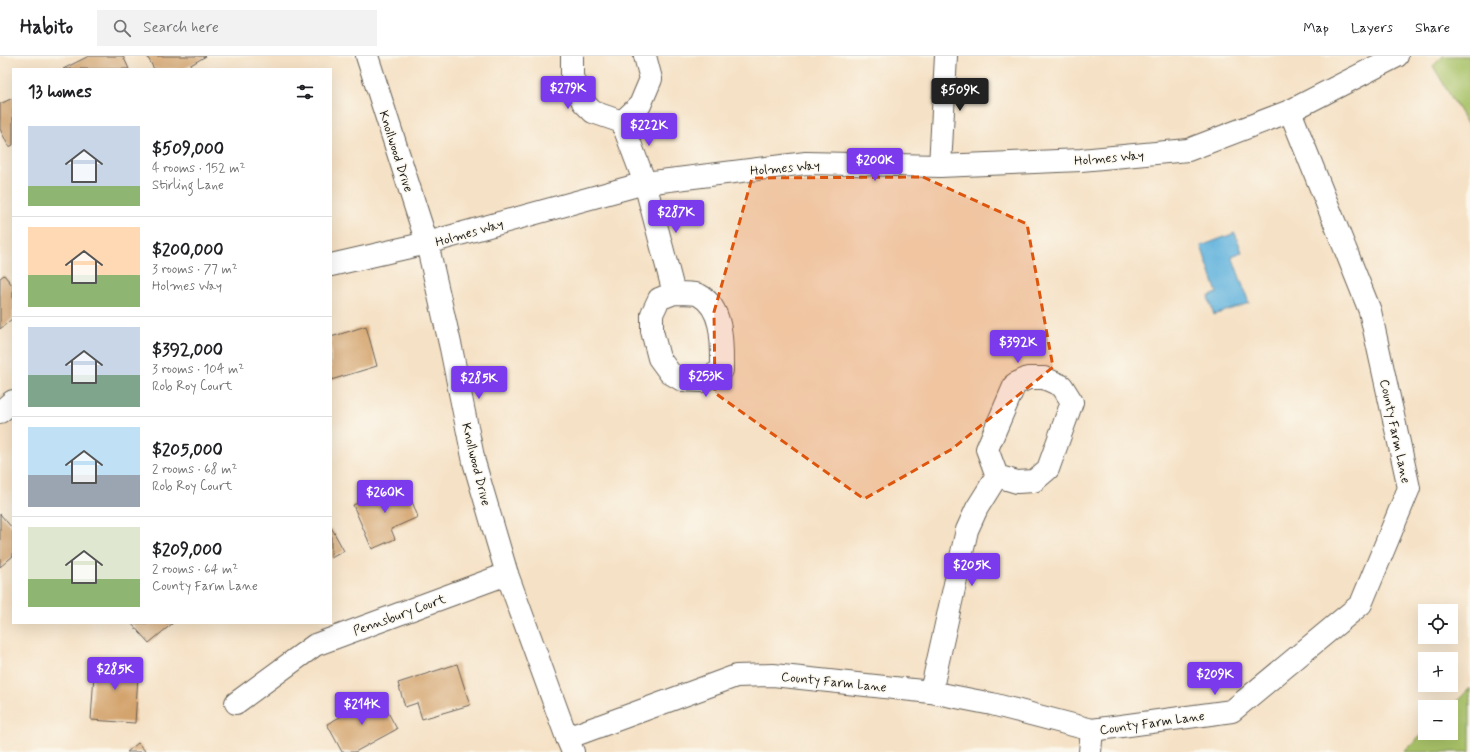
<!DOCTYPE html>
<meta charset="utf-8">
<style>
:root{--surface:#fff;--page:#f2f2f2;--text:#202124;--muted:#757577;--line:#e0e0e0;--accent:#7c3aed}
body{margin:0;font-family:Mynerve,sans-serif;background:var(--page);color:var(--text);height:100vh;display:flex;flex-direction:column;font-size:15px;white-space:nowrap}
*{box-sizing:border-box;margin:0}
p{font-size:13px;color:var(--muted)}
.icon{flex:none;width:22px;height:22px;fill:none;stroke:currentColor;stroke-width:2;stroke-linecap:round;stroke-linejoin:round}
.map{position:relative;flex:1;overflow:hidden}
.side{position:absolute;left:12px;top:12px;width:320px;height:556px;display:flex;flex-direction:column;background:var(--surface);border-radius:0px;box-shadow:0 4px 16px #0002}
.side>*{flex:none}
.buttons{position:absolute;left:1418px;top:548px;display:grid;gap:8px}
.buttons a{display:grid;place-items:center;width:40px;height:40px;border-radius:0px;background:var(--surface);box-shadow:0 4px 16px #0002;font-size:20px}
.price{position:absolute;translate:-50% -34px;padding:0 9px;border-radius:4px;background:var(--accent);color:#fff;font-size:13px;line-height:26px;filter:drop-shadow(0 1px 2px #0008)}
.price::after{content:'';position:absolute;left:50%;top:24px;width:12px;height:9px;margin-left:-6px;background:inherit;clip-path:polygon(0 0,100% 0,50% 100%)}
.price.on{background:#222;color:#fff}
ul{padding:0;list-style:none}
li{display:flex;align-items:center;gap:12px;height:100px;padding:0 16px}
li+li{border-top:1px solid var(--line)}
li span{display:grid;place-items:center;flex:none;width:112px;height:80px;border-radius:0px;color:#555}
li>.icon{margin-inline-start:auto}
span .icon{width:48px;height:48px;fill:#fffc;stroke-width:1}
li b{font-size:17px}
h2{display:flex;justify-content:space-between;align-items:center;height:48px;padding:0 16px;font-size:17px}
header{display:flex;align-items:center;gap:24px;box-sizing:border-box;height:56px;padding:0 20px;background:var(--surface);border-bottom:1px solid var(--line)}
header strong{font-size:19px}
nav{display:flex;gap:22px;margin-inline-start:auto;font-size:14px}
.search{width:280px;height:36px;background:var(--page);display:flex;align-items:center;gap:10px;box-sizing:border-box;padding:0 14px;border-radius:0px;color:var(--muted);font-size:15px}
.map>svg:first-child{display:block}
.green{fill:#a8c268;stroke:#626f42}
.water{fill:#62b3dd;stroke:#3f687c}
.building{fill:#d4a46e}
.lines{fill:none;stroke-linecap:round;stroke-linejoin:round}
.minor-casing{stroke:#686157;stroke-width:24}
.minor{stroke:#fff;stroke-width:22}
.marked{fill:#de560d;fill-opacity:0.2;stroke:#de560d;stroke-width:3;stroke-dasharray:8 5;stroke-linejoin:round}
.labels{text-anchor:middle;stroke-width:3;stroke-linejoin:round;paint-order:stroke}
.street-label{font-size:13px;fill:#1c1c1c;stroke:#fbf7ec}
</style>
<header>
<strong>Habito</strong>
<div class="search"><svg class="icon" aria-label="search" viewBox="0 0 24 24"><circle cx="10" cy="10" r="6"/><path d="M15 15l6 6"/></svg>Search here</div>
<nav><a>Map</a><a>Layers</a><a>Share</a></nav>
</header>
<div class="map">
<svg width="1470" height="696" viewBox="0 0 1470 696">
<rect width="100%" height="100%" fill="#fbf7ec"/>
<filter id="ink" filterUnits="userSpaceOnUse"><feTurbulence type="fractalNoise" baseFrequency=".025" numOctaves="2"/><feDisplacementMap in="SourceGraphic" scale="8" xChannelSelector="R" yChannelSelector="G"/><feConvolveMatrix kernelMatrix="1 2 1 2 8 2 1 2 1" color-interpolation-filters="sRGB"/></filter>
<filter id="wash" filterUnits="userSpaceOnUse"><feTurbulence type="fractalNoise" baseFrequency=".012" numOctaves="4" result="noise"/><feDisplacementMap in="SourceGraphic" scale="16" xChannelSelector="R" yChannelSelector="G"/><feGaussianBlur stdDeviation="0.9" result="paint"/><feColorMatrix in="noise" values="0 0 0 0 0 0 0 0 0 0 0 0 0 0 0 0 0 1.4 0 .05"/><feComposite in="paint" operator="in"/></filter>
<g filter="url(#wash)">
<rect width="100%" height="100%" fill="#f5e1c5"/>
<g class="green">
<path d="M 1443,0 L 1470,0 L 1470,73 L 1433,10 Z"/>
<path d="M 1470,632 L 1470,696 L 1404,696 L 1425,676 L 1451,677 L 1451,651 Z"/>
</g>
<path class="water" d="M 1235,177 L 1242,196 L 1232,200 L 1249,247 L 1214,259 L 1208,241 L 1217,237 L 1201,190 Z"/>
<g id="blocks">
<g class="building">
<path d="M 89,0 L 123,0 L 129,13 L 63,13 Z"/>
<path d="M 147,0 L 206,0 L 184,13 L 154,13 Z"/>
<path d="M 13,42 L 13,89 L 9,91 L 0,73 L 0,48 Z"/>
<path d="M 4,219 L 13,230 L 13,262 L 0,273 L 0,222 Z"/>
<path d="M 366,270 L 377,310 L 331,324 L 331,281 Z"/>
<path d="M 405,427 L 418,461 L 391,473 L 395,483 L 372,493 L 353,449 Z"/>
<path d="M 0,458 L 13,473 L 13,500 L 0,511 Z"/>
<path d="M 331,471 L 344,495 L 331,502 Z"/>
<path d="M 131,567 L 173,567 L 149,587 Z"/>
<path d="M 95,603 L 139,605 L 135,667 L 91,664 Z"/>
<path d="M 457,608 L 470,649 L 422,663 L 417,647 L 405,651 L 398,627 Z"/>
<path d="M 379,640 L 397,673 L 355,696 L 342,696 L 327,668 Z"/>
<path d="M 138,687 L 146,696 L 127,696 Z"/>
</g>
</g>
</g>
<g filter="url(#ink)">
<use href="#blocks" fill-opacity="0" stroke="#686157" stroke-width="1"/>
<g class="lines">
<defs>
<g id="minor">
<path d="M 367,0 L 427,187 L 451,292 L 474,406 L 507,518 L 567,682 L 573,696"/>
<path d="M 572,0 L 572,21 L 583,46 L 593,56 L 622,66 L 645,127 L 674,237"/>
<path d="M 622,66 L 640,49 L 651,23 L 645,0"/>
<path d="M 940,110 L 946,0"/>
<path d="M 331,209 L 427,187 L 645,127 L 806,107 L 940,110 L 1081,104 L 1188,94 L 1290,55 L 1397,0"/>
<path d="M 674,237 C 681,238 692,236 699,239 C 724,252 722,289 722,314 L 702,325 L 682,324 L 670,317 L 659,302 L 652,275 L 652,258 L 659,243 Z"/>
<path d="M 1028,322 L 1044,322 L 1062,330 L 1072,346 L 1048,413 L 1034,425 L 1017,426 L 997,420 L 987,393 L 1015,328 Z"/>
<path d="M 0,356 L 13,345"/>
<path d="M 931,636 L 967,474 L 977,452 L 997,420"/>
<path d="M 236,647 L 315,589 L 507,518"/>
<path d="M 567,682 L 736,620 L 773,619 L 931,636 L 992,648 L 1092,674 L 1232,655 L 1361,548 L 1409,432 L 1370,255 L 1290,55"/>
<path d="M 1090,696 L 1092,674"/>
</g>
</defs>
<use href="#minor" class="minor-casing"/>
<use href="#minor" class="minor"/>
</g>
</g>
<path class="marked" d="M 923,121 L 1027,168 L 1053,311 L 952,393 L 864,443 L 715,337 L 714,256 L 752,122 Z"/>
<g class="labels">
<g class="street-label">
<text transform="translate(397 95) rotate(72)" y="5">Knollwood Drive</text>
<text transform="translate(1109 101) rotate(-5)" y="5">Holmes Way</text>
<text transform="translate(785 111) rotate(-5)" y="5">Holmes Way</text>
<text transform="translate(469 176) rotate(-16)" y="5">Holmes Way</text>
<text transform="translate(1396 375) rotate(78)" y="5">County Farm Lane</text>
<text transform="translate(477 408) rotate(76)" y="5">Knollwood Drive</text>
<text transform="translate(399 558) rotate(-20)" y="5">Pennsbury Court</text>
<text transform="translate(834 625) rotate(6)" y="5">County Farm Lane</text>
<text transform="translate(1152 666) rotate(-8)" y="5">County Farm Lane</text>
</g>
</g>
</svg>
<div class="buttons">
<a><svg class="icon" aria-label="locate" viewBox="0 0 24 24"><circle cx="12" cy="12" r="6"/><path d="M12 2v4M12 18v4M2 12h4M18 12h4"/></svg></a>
<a>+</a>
<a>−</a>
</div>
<b class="price" style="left:568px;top:54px">$279K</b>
<b class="price on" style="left:960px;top:56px">$509K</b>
<b class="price" style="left:649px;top:91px">$222K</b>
<b class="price" style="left:875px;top:126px">$200K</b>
<b class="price" style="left:676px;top:178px">$287K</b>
<b class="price" style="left:1018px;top:308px">$392K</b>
<b class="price" style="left:706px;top:342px">$253K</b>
<b class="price" style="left:479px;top:344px">$285K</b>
<b class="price" style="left:385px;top:458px">$260K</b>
<b class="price" style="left:972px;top:531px">$205K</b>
<b class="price" style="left:115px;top:635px">$285K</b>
<b class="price" style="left:1215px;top:640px">$209K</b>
<b class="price" style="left:362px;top:670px">$214K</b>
<section class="side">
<h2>13 homes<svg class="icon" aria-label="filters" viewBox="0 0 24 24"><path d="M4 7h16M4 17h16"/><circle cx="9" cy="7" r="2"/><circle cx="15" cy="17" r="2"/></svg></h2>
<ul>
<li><span style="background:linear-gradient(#c9d6e8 75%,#8fb573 0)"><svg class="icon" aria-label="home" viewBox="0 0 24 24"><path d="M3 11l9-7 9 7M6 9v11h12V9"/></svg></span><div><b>$509,000</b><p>4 rooms · 152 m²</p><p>Stirling Lane</p></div></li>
<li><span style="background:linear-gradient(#ffd9b3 60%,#8fb573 0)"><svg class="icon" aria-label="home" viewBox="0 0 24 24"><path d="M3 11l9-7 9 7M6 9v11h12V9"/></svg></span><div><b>$200,000</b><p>3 rooms · 77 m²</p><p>Holmes Way</p></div></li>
<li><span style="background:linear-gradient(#c9d6e8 60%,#7fa58c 0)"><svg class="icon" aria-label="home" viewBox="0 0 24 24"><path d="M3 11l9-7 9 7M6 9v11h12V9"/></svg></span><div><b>$392,000</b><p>3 rooms · 104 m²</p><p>Rob Roy Court</p></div></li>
<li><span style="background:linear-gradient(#bfe0f5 60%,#9aa5b1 0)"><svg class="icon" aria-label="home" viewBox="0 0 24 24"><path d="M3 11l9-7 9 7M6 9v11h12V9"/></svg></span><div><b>$205,000</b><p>2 rooms · 68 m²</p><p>Rob Roy Court</p></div></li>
<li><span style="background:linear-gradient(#dfe7d0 65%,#8fb573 0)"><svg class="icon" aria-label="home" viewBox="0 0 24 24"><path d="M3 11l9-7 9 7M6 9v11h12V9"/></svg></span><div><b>$209,000</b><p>2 rooms · 64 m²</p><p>County Farm Lane</p></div></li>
</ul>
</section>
</div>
